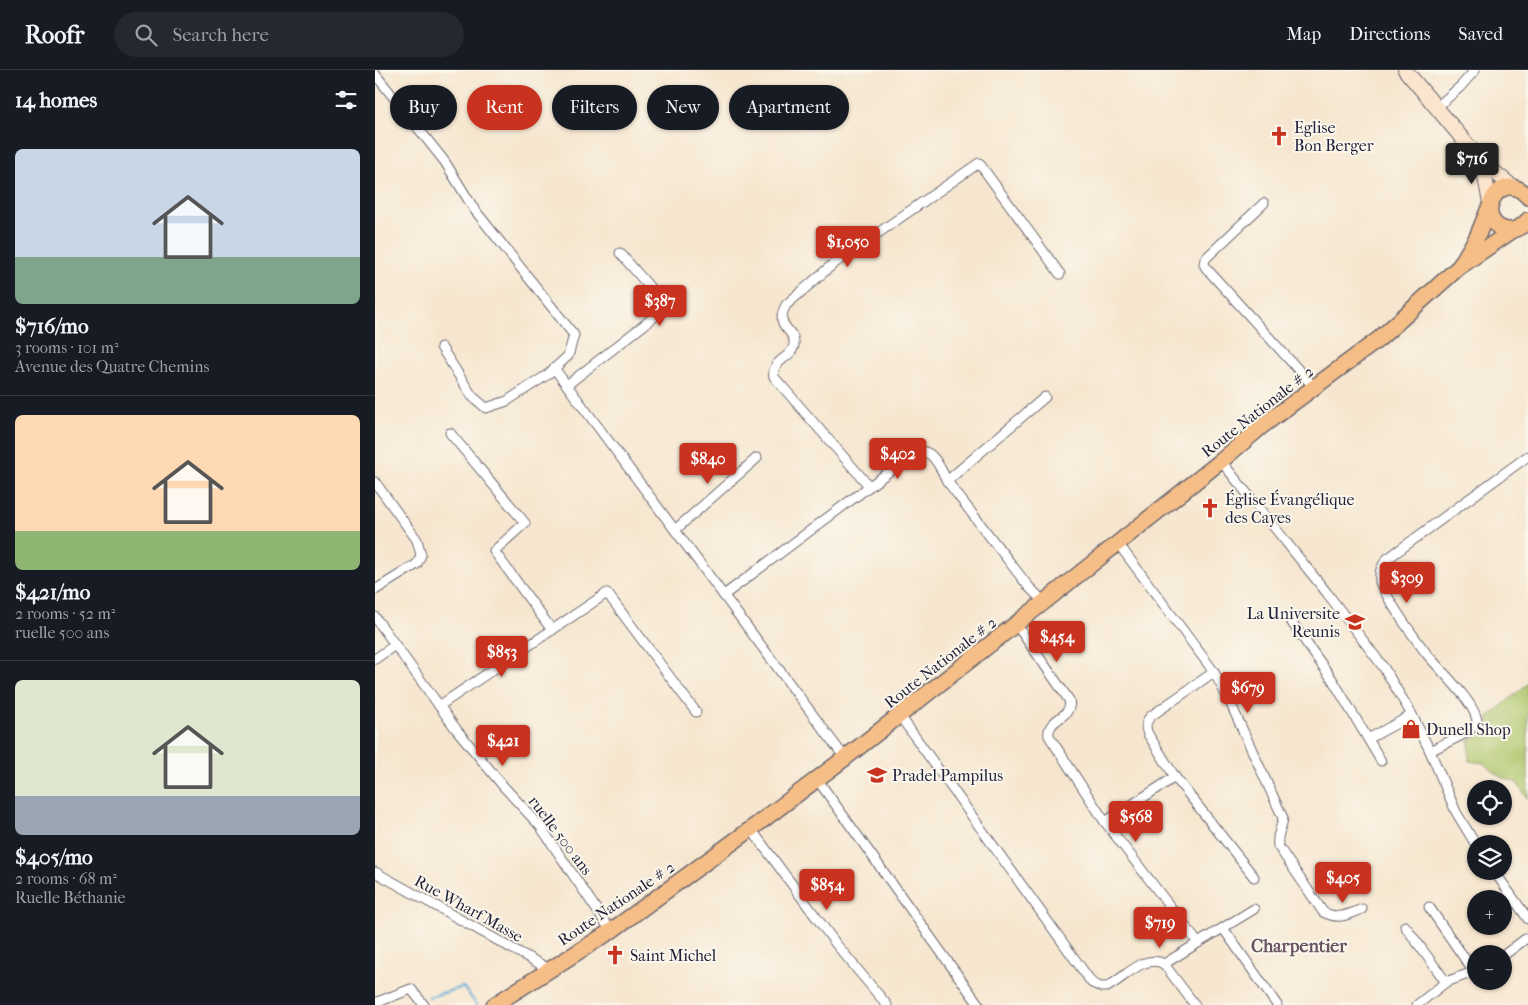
<!DOCTYPE html>
<meta charset="utf-8">
<style>
:root{--surface:#171b24;--page:#242831;--text:#f1f3f6;--muted:#9ea1a6;--line:#363941;--accent:#c8321e}
body{margin:0;font-family:"IM FELL French Canon",serif;background:var(--page);color:var(--text);height:100vh;display:flex;flex-direction:column;font-size:19px;white-space:nowrap}
*{box-sizing:border-box;margin:0}
p{font-size:16px;color:var(--muted)}
.icon{flex:none;width:28px;height:28px;fill:none;stroke:currentColor;stroke-width:2;stroke-linecap:round;stroke-linejoin:round}
.map{position:relative;flex:1;overflow:hidden}
.sheet{display:flex;flex-direction:column;background:var(--surface);width:375px}
.sheet>*{flex:none}
.banner{position:absolute;left:15px;top:15px;width:475px;height:45px;display:flex;gap:10px}
.tools{position:absolute;left:1092px;top:710px;display:grid;gap:10px}
.tools a{display:grid;place-items:center;width:45px;height:45px;border-radius:50%;background:var(--surface);box-shadow:0 1px 4px #0004;font-size:25px}
.price{position:absolute;translate:-50% -42px;padding:0 11px;border-radius:5px;background:var(--accent);color:#fff;font-size:16px;line-height:32px;filter:drop-shadow(0 1px 2px #0008)}
.price::after{content:'';position:absolute;left:50%;top:30px;width:15px;height:11px;margin-left:-8px;background:inherit;clip-path:polygon(0 0,100% 0,50% 100%)}
.price.current{background:#222;color:#fff}
ul{padding:0;list-style:none}
li{display:grid;align-content:center;gap:10px;height:265px;padding:0 15px}
li+li{border-top:1px solid var(--line)}
li span{display:grid;place-items:center;height:155px;border-radius:8px;color:#555}
li>.icon{margin-inline-start:auto}
span .icon{width:90px;height:90px;fill:#fffc;stroke-width:1}
li b{font-size:21px}
h2{display:flex;justify-content:space-between;align-items:center;height:60px;padding:0 15px;font-size:21px}
.tag{padding:0 18px;border-radius:22px;background:var(--surface);box-shadow:0 1px 4px #0004;font-size:18px;line-height:45px}
.tag.current{background:var(--accent);color:#fff}
header{display:flex;align-items:center;gap:30px;box-sizing:border-box;height:70px;padding:0 25px;background:var(--surface);border-bottom:1px solid var(--line)}
header strong{font-size:24px}
nav{display:flex;gap:28px;margin-inline-start:auto;font-size:18px}
.search{width:350px;height:45px;background:var(--page);display:flex;align-items:center;gap:12px;box-sizing:border-box;padding:0 18px;border-radius:28px;color:var(--muted);font-size:19px}
main{display:flex;flex:1;min-height:0}
.map>svg:first-child{display:block}
.green{fill:#adc468;stroke:#687352}
.lines{fill:none;stroke-linecap:round;stroke-linejoin:round}
.stream{stroke:#5eacd7;stroke-width:2.5}
.street-casing{stroke:#6c676f;stroke-width:11}
.secondary-casing{stroke:#6c676f;stroke-width:16}
.primary-casing{stroke:#6c676f;stroke-width:18}
.street{stroke:#fff;stroke-width:9}
.secondary{stroke:#fbe5cf;stroke-width:14}
.primary{stroke:#f6be87;stroke-width:15}
.labels{text-anchor:middle;stroke-width:4;stroke-linejoin:round;paint-order:stroke}
.poi-label{font-size:16px;fill:#22223b;stroke:#fbf7ec;text-anchor:start}
.street-label{font-size:16px;fill:#22223b;stroke:#fbf7ec}
.neighbourhood-label{font-size:18px;font-weight:bold;fill:#6a5461;stroke:#fbf7ec}
</style>
<header>
<strong>Roofr</strong>
<div class="search"><svg class="icon" aria-label="search" viewBox="0 0 24 24"><circle cx="10" cy="10" r="6"/><path d="M15 15l6 6"/></svg>Search here</div>
<nav><a>Map</a><a>Directions</a><a>Saved</a></nav>
</header>
<main>
<section class="sheet">
<h2>14 homes<svg class="icon" aria-label="filters" viewBox="0 0 24 24"><path d="M4 7h16M4 17h16"/><circle cx="9" cy="7" r="2"/><circle cx="15" cy="17" r="2"/></svg></h2>
<ul>
<li><span style="background:linear-gradient(#c9d6e8 70%,#7fa58c 0)"><svg class="icon" aria-label="home" viewBox="0 0 24 24"><path d="M3 11l9-7 9 7M6 9v11h12V9"/></svg></span><div><b>$716/mo</b><p>3 rooms · 101 m²</p><p>Avenue des Quatre Chemins</p></div></li>
<li><span style="background:linear-gradient(#ffd9b3 75%,#8fb573 0)"><svg class="icon" aria-label="home" viewBox="0 0 24 24"><path d="M3 11l9-7 9 7M6 9v11h12V9"/></svg></span><div><b>$421/mo</b><p>2 rooms · 52 m²</p><p>ruelle 500 ans</p></div></li>
<li><span style="background:linear-gradient(#dfe7d0 75%,#9aa5b1 0)"><svg class="icon" aria-label="home" viewBox="0 0 24 24"><path d="M3 11l9-7 9 7M6 9v11h12V9"/></svg></span><div><b>$405/mo</b><p>2 rooms · 68 m²</p><p>Ruelle Béthanie</p></div></li>
</ul>
</section>
<div class="map">
<svg width="1153" height="935" viewBox="0 0 1153 935">
<rect width="100%" height="100%" fill="#fbf7ec"/>
<filter id="ink" filterUnits="userSpaceOnUse"><feTurbulence type="fractalNoise" baseFrequency=".02" numOctaves="2"/><feDisplacementMap in="SourceGraphic" scale="10" xChannelSelector="R" yChannelSelector="G"/><feConvolveMatrix kernelMatrix="1 2 1 2 8 2 1 2 1" color-interpolation-filters="sRGB"/></filter>
<filter id="wash" filterUnits="userSpaceOnUse"><feTurbulence type="fractalNoise" baseFrequency=".0096" numOctaves="4" result="noise"/><feDisplacementMap in="SourceGraphic" scale="20" xChannelSelector="R" yChannelSelector="G"/><feGaussianBlur stdDeviation="1.12" result="paint"/><feColorMatrix in="noise" values="0 0 0 0 0 0 0 0 0 0 0 0 0 0 0 0 0 1.4 0 .05"/><feComposite in="paint" operator="in"/></filter>
<g filter="url(#wash)">
<rect width="100%" height="100%" fill="#f6e6cf"/>
<path class="green" d="M 1153,613 L 1153,729 L 1142,713 L 1126,707 L 1108,693 L 1094,691 L 1094,670 L 1112,661 L 1114,647 Z"/>
<g class="lines">
<path class="stream" d="M 54,927 L 88,917 L 102,935"/>
</g>
</g>
<g filter="url(#ink)">
<g class="lines">
<defs>
<g id="street">
<path d="M 0,4 L 70,92 L 99,139 L 199,265 L 193,286 L 172,305 L 132,331 L 111,338 L 97,326 L 66,277"/>
<path d="M 1061,38 L 1086,16 L 1100,0"/>
<path d="M 889,133 L 830,189 L 829,194 L 831,198 L 939,317"/>
<path d="M 179,298 L 470,688"/>
<path d="M 192,315 L 292,237 L 245,183"/>
<path d="M 75,363 L 150,453 L 119,481 L 177,560"/>
<path d="M 846,391 L 952,523 L 1009,598 L 1037,645 L 1055,681 L 1081,742 L 1101,775"/>
<path d="M 572,411 L 653,516 L 669,532"/>
<path d="M 0,412 L 42,470 L 46,485 L 42,494 L 0,520"/>
<path d="M 494,416 L 399,307 C 395,290 417,289 419,275 C 421,258 398,259 411,235 L 457,195 L 604,93 L 685,204"/>
<path d="M 300,460 L 382,388"/>
<path d="M 742,472 L 839,602 L 854,630 L 908,748 C 907,759 901,763 903,776 L 948,842 C 964,850 972,845 987,839"/>
<path d="M 349,525 L 539,383 C 557,375 565,398 572,411 L 670,327"/>
<path d="M 0,547 L 81,659 L 129,717 L 165,756 L 236,861"/>
<path d="M 913,547 L 957,609 L 993,669 L 1037,645"/>
<path d="M 641,554 L 694,630 C 699,648 671,648 674,666 L 730,752 L 823,873 L 879,839"/>
<path d="M 0,589 L 20,575"/>
<path d="M 839,602 L 776,646 C 770,652 770,657 773,664 L 800,707 L 879,807"/>
<path d="M 64,636 L 232,523 L 321,642"/>
<path d="M 525,646 L 717,913 L 726,917 L 732,917 C 750,908 769,883 789,894 L 820,935"/>
<path d="M 993,669 L 1006,691"/>
<path d="M 1055,681 L 1093,662 L 1102,653 C 1103,635 1063,598 1051,583 C 1034,560 1017,537 1005,512 C 1004,502 1006,497 1012,489 L 1153,386"/>
<path d="M 442,709 L 604,935"/>
<path d="M 730,752 L 800,707"/>
<path d="M 376,759 L 461,874 L 512,935"/>
<path d="M 1119,801 L 1153,849"/>
<path d="M 0,802 L 174,899"/>
<path d="M 1054,837 L 1099,902"/>
<path d="M 1030,856 L 1071,912"/>
<path d="M 848,858 L 902,935"/>
<path d="M 1129,885 L 1153,867"/>
<path d="M 789,894 L 823,873"/>
<path d="M 0,933 L 36,919 L 49,935"/>
<path d="M 1042,935 L 1071,912 L 1101,901"/>
</g>
<g id="secondary">
<path d="M 1030,0 L 1107,92 L 1138,117"/>
<path d="M 1107,92 L 1115,133"/>
</g>
<g id="primary">
<path d="M 1153,127 C 1125,94 1095,152 1132,160 C 1141,161 1148,156 1153,150"/>
<path d="M 1086,194 L 1102,167 L 1114,138"/>
<path d="M 119,935 L 236,861 L 376,759 L 470,688 L 669,532 L 846,391 L 887,356 L 1004,269 L 1084,197 L 1138,160"/>
</g>
</defs>
<use href="#street" class="street-casing"/>
<use href="#secondary" class="secondary-casing"/>
<use href="#primary" class="primary-casing"/>
<use href="#street" class="street"/>
<use href="#secondary" class="secondary"/>
<use href="#primary" class="primary"/>
</g>
</g>
<defs>
<symbol id="church-bare" viewBox="-9 -9 18 18"><path d="M-1.2-6h2.4v3.5h3.3v2.4h-3.3V6h-2.4V-.1h-3.3v-2.4h3.3Z" fill="#c8321e" stroke="#fbf7ec" stroke-width="2.5" paint-order="stroke"/></symbol>
<symbol id="school-bare" viewBox="-9 -9 18 18"><path d="M0-5L7-2L0 1L-7-2ZM-4 1L0 2.5L4 1V4Q0 6-4 4Z" fill="#c8321e" stroke="#fbf7ec" stroke-width="2.5" paint-order="stroke"/></symbol>
<symbol id="shop-bare" viewBox="-9 -9 18 18"><path d="M-5-2.5h2.3a2.7 3.5 0 0 1 5.4 0H5L5.5 6h-11ZM-1.5-2.5h3a1.5 2.3 0 0 0-3 0Z" fill="#c8321e" stroke="#fbf7ec" stroke-width="2.5" paint-order="stroke"/></symbol>
</defs>
<g fill-rule="evenodd">
<use href="#church-bare" x="890" y="52" width="28" height="28"/>
<use href="#church-bare" x="821" y="424" width="28" height="28"/>
<use href="#school-bare" x="966" y="538" width="28" height="28"/>
<use href="#shop-bare" x="1022" y="645" width="28" height="28"/>
<use href="#school-bare" x="488" y="691" width="28" height="28"/>
<use href="#church-bare" x="226" y="871" width="28" height="28"/>
</g>
<g class="labels">
<g class="poi-label">
<text x="919" y="63">Eglise<tspan x="919" dy="18">Bon Berger</tspan></text>
<text x="850" y="435">Église Évangélique<tspan x="850" dy="18">des Cayes</tspan></text>
<text x="965" y="549" text-anchor="end">La Universite<tspan x="965" dy="18">Reunis</tspan></text>
<text x="1051" y="665">Dunell Shop</text>
<text x="517" y="711">Pradel Pampilus</text>
<text x="255" y="891">Saint Michel</text>
</g>
<g class="street-label">
<text transform="translate(882 341) rotate(-38)" y="6">Route Nationale # 2</text>
<text transform="translate(565 592) rotate(-38)" y="6">Route Nationale # 2</text>
<text transform="translate(186 765) rotate(53)" y="6">ruelle 500 ans</text>
<text transform="translate(241 833) rotate(-34)" y="6">Route Nationale # 2</text>
<text transform="translate(94 838) rotate(29)" y="6">Rue Wharf Masse</text>
</g>
<g class="neighbourhood-label">
<text x="924" y="882">Charpentier</text>
</g>
</g>
</svg>
<div class="tools">
<a><svg class="icon" aria-label="locate" viewBox="0 0 24 24"><circle cx="12" cy="12" r="6"/><path d="M12 2v4M12 18v4M2 12h4M18 12h4"/></svg></a>
<a><svg class="icon" aria-label="layers" viewBox="0 0 24 24"><path d="M12 4l9 5-9 5-9-5zM3 14l9 5 9-5"/></svg></a>
<a>+</a>
<a>−</a>
</div>
<b class="price current" style="left:1097px;top:115px">$716</b>
<b class="price" style="left:473px;top:198px">$1,050</b>
<b class="price" style="left:285px;top:257px">$387</b>
<b class="price" style="left:523px;top:410px">$402</b>
<b class="price" style="left:333px;top:415px">$840</b>
<b class="price" style="left:1032px;top:534px">$309</b>
<b class="price" style="left:682px;top:593px">$454</b>
<b class="price" style="left:127px;top:608px">$853</b>
<b class="price" style="left:873px;top:644px">$679</b>
<b class="price" style="left:128px;top:697px">$421</b>
<b class="price" style="left:761px;top:773px">$568</b>
<b class="price" style="left:968px;top:834px">$405</b>
<b class="price" style="left:452px;top:841px">$854</b>
<b class="price" style="left:785px;top:879px">$719</b>
<div class="banner">
<a class="tag">Buy</a>
<a class="tag current">Rent</a>
<a class="tag">Filters</a>
<a class="tag">New</a>
<a class="tag">Apartment</a>
</div>
</div>
</main>
